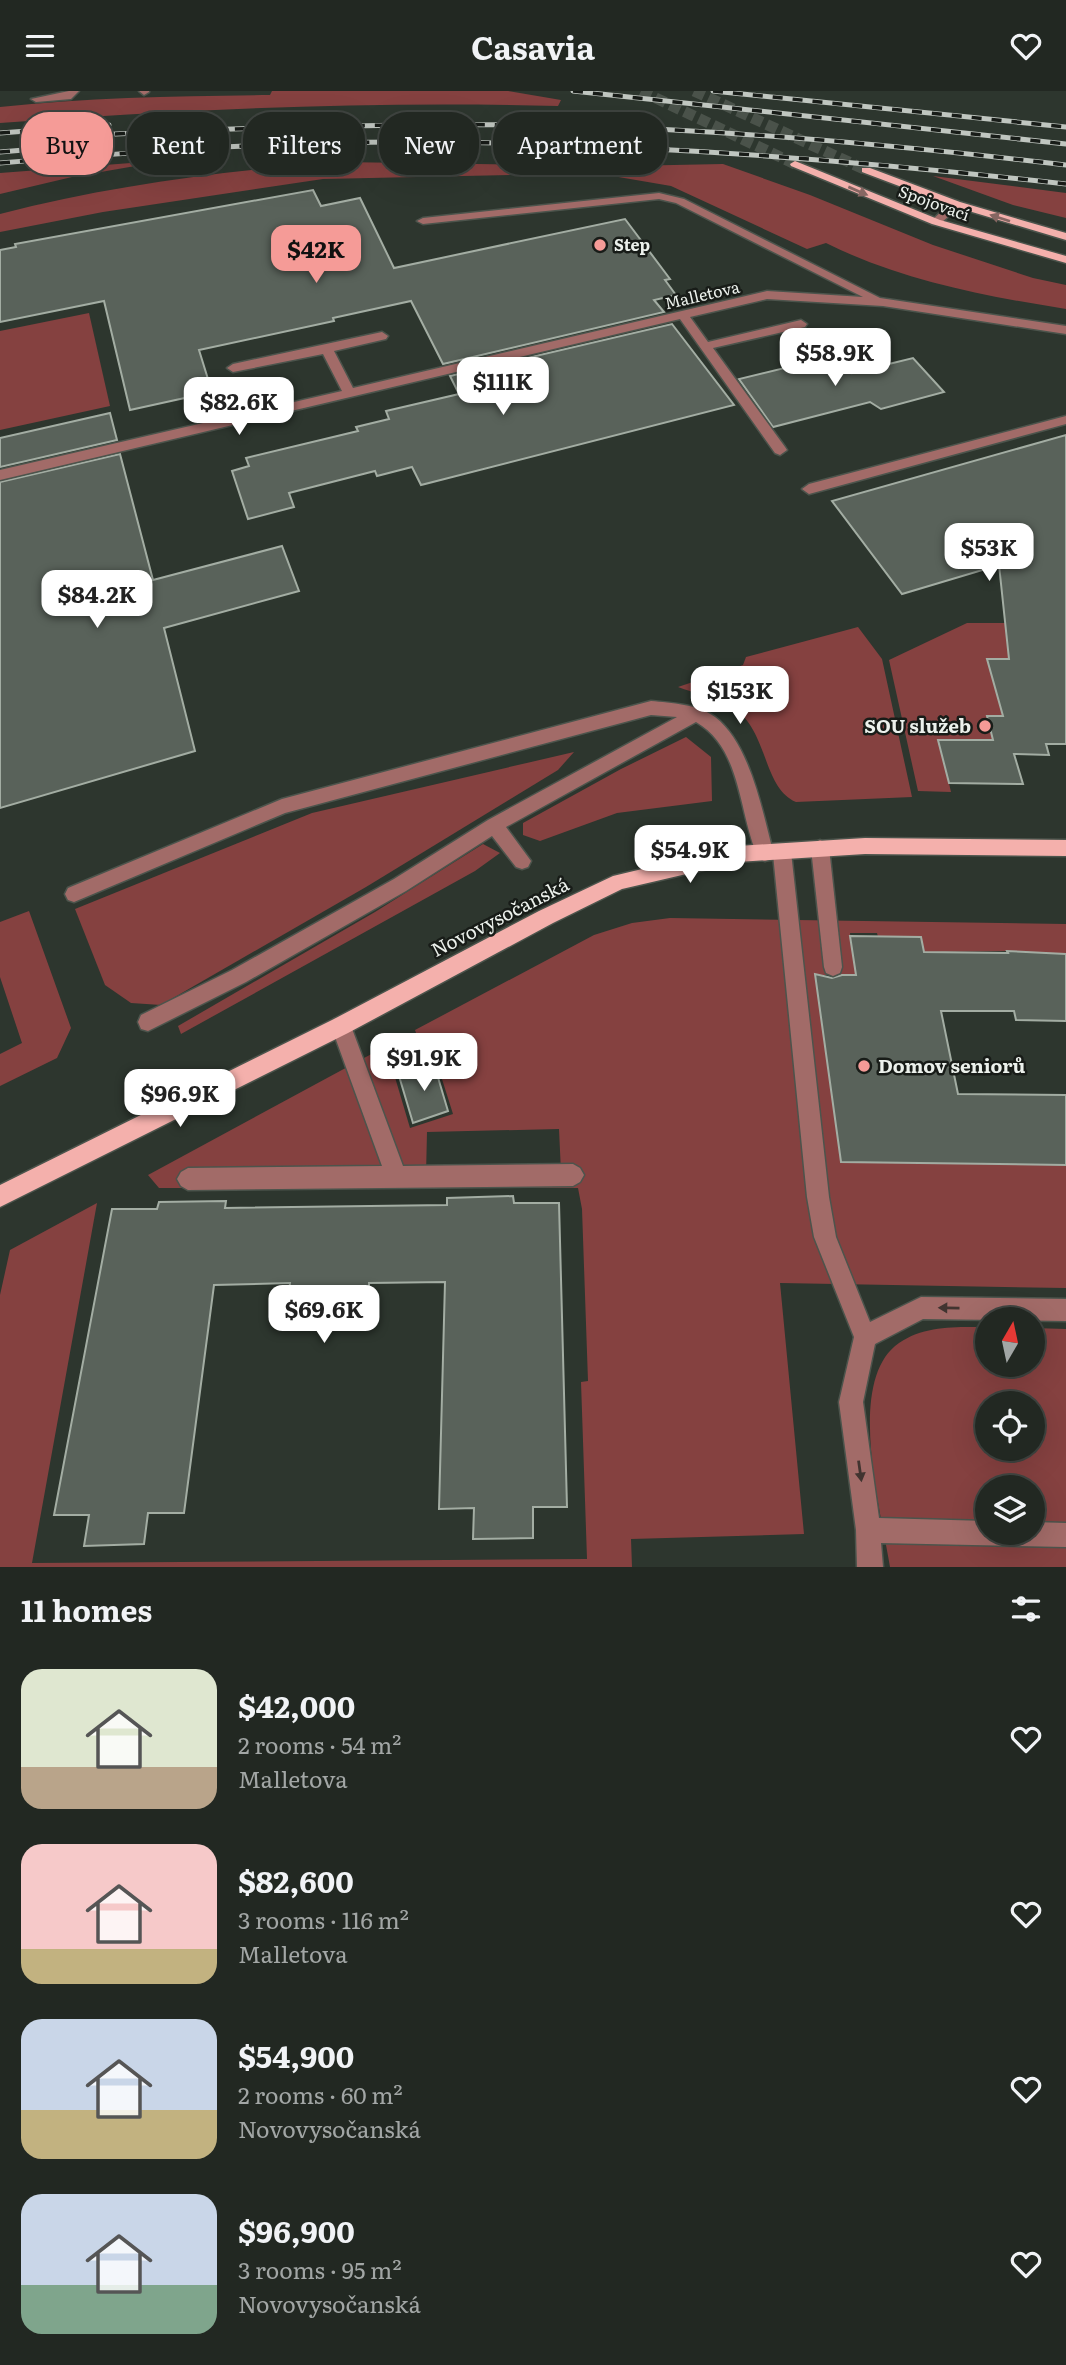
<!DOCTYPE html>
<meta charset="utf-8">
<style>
:root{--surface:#222822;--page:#2e342f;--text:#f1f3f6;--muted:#a2a6a5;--line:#3f4440;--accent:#f59b97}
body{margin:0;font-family:Literata,serif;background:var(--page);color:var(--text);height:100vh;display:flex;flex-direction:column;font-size:26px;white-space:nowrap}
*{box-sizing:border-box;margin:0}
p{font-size:23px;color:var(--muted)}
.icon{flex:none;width:38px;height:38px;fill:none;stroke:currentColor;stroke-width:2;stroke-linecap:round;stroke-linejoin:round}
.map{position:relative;height:1476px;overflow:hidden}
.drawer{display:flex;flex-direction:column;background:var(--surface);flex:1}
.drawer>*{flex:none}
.banner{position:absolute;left:21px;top:21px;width:700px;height:63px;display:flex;gap:14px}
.needle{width:46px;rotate:9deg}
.tools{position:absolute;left:975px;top:1216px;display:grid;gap:14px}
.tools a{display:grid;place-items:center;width:70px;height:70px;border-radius:50%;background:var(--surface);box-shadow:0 7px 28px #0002,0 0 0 2px var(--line);font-size:35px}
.price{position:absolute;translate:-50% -60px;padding:0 16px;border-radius:14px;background:#fff;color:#222;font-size:23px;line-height:46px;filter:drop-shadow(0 2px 4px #0008)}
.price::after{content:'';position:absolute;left:50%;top:42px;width:21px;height:16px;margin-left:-10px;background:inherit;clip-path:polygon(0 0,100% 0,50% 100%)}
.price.active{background:var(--accent);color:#111}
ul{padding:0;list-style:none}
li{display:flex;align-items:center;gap:21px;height:175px;padding:0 21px}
li span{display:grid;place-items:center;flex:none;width:196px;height:140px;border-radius:21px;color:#555}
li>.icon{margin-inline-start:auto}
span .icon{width:84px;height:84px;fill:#fffc;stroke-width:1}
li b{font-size:30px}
h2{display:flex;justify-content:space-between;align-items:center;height:84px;padding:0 21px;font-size:30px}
.pill{padding:0 24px;border-radius:28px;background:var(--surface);box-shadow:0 7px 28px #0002,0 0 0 2px var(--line);font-size:24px;line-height:63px}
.pill.active{background:var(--accent);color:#111}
header{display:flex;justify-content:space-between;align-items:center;height:91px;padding:0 21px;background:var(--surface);font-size:32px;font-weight:700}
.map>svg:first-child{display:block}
.green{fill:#854140;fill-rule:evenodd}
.building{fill:#59625a;stroke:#a3ada3;stroke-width:2}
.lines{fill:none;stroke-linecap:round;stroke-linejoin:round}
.major-tunnel{stroke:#4a524a;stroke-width:11;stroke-dasharray:11 5;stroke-linecap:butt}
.minor-casing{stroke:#4c544c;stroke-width:3}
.major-casing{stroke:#4c544c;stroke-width:3}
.minor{fill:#a26b68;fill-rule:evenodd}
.major{fill:#f4b0ac;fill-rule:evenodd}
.rail-casing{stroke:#c0c6c0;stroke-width:5}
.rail{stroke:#181c18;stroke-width:3.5;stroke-dasharray:10;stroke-linecap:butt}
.oneway{fill:#866662}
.oneway2{fill:#413430}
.poi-dot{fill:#f59b97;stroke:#181c18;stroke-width:2.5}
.labels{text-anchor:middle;stroke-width:5;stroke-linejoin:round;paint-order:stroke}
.far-street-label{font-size:16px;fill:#ecf1ec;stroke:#181c18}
.far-poi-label{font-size:16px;font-weight:bold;fill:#ecf1ec;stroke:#181c18;text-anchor:start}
.poi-label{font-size:19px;font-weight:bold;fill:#ecf1ec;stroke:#181c18;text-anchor:end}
.street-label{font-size:19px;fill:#ecf1ec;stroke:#181c18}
</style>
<header><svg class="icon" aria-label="menu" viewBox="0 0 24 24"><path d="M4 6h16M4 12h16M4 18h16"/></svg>Casavia<svg class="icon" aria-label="heart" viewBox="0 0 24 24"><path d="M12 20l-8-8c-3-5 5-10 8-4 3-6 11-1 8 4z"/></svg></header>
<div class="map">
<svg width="1066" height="1476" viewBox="0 0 1066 1476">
<rect width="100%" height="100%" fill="#2d362e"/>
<g class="green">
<path d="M 272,0 L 508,0 L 561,9 L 558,15 C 372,10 186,18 0,32 L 0,16 C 89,6 180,5 270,4 Z"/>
<path d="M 170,69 L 72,86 L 0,103 L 0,82 Z"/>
<path d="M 340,71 L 624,75 L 723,73 L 810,104 L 933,154 L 1033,187 L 1066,194 L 1066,218 C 984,205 900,189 826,152 L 807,158 L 671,95 L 595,82 L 323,88 L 103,121 L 0,141 L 0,123 C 113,94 224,80 340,71 Z"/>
<path d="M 933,85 L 1066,102 L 1066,127 L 1013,114 Z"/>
<path d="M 89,222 L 110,315 L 0,339 L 0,240 Z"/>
<path d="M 967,532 L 1005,532 L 1066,542 L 1003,625 L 987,626 L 993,649 L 939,649 L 951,701 L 918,700 L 889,569 Z"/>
<path d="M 858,536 L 882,568 L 912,706 L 796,711 C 761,696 769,636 730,615 C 714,606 694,602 678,596 L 743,574 L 746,566 Z"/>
<path d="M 686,646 L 711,666 L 712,710 L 617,722 L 540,750 L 523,744 L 523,732 L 621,678 Z"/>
<path d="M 574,661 L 558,679 L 366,796 L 161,914 L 131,912 L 105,894 L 75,818 L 312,722 Z"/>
<path d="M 483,753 L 500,762 L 475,780 L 181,943 L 178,935 L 375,821 Z"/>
<path d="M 29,820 L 71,937 L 57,967 L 0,995 L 0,963 L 22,952 L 0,886 L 0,831 Z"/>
<path d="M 670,827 L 1066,833 L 1066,863 L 1008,860 L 924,861 L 878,846 L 877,842 L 850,842 L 856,884 L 815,884 L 841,1071 L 1066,1074 L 1066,1197 L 780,1192 L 804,1443 L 631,1448 L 632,1476 L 0,1476 L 0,1204 L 10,1159 L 97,1112 L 32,1472 L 587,1468 L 581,1291 L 588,1290 L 582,1118 L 578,1097 L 159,1097 L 148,1084 L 390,953 L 396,957 L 405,979 L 394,983 L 410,1037 L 453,1023 L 436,969 L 426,971 L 415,939 L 594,844 L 632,832 ZM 559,1038 L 561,1081 L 426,1084 L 427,1041 Z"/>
<path d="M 987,1236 L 987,1274 L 1032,1274 L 1033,1237 L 1066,1238 L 1066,1476 L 890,1476 C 881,1420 845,1289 899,1252 C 925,1234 957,1236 987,1236 ZM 987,1312 L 1032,1312 L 1032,1358 L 987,1358 ZM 987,1396 L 1032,1396 L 1032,1442 L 987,1442 Z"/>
</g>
<g class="building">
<path d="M 313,99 L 321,115 L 360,107 L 394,177 L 625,128 L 670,188 L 665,189 L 676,204 L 654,209 L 664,221 L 443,273 L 411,210 L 333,227 L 334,230 L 199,259 L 212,301 L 130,319 L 104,210 L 0,231 L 0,159 L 16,156 L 15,153 Z"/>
<path d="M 672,233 L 734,314 L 421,394 L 412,376 L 377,385 L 375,380 L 289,402 L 294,416 L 248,428 L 232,380 L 249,375 L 246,367 L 358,340 L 356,336 L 389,328 L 386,320 L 459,303 L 450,285 Z"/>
<path d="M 838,264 L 852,282 L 913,267 L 944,301 L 881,318 L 870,311 L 773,336 L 739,288 Z"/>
<path d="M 110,322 L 117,349 L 0,376 L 0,347 Z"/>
<path d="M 1066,344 L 1066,653 L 1046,653 L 1049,664 L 1014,663 L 1023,693 L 949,692 L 938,649 L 993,649 L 987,625 L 1003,625 L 987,568 L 1009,568 L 999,474 L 902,503 L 832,410 Z"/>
<path d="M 120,363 L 153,489 L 282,455 L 299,500 L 164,537 L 195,660 L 0,717 L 0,391 Z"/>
<path d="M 850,845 L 921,846 L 924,861 L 1008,862 L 1007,860 L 1066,863 L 1066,930 L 1016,929 L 1014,920 L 941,920 L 958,1003 L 1066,1004 L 1066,1074 L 841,1071 L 815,883 L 832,887 L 842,884 L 856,884 Z"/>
<path d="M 434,973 L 448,1020 L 413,1032 L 399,985 Z"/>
<path d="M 513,1105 L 514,1112 L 559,1112 L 567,1416 L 533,1416 L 533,1447 L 473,1448 L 474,1417 L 439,1418 L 445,1191 L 369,1192 L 369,1202 L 289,1203 L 290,1192 L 214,1194 L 184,1422 L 148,1422 L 144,1453 L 84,1455 L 89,1424 L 54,1424 L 112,1118 L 157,1118 L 159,1111 L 226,1110 L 225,1117 L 447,1114 L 447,1107 Z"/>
</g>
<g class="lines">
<g class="major-tunnel">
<path d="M 641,0 L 795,73"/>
<path d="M 694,0 L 866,79"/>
</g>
<defs>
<g id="minor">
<path d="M 69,0 L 79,0 L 71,8 L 36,11 L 31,8 Z"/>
<path d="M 139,0 L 149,0 L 149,1 L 144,4 Z"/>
<path d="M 659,102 L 684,108 L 880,207 L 1066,235 L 1066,243 L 883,215 L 767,208 L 690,226 L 708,251 L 801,229 L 807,233 L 805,236 L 713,257 L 785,356 L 787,359 L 780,364 L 775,362 L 680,228 L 0,389 L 0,379 L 342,300 L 323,263 L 233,281 L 227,277 L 233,273 L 382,241 L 388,245 L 386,248 L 334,260 L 353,297 L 767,200 L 863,206 L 676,112 L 659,108 L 423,133 L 417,130 L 423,127 Z"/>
<path d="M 952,111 L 962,113 L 940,133 L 932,133 L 932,129 Z"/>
<path d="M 1066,325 L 1066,333 L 809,403 L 802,398 L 809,393 Z"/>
<path d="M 651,610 C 671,612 698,613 715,626 C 750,653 762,719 773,760 L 776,755 L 782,753 L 788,755 L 791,761 L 829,1106 L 836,1146 L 870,1231 L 921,1206 L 1066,1208 L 1066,1230 L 923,1228 L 875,1253 L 863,1311 L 879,1427 L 987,1430 L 987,1442 L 1032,1442 L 1032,1431 L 1066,1432 L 1066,1456 L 881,1452 L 883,1476 L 857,1476 L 856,1439 L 839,1311 L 854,1246 L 814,1146 L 807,1106 L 773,763 L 771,768 L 765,770 L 759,768 C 738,724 743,658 696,631 L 506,736 L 531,770 L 528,776 L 522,778 L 516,776 L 492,745 L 406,800 L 246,891 L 148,940 L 141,938 L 138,931 L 141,924 L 232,879 L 394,788 L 488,729 L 677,626 L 651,624 L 285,722 L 74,811 L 68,809 L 65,803 L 68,797 L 282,708 Z"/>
<path d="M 820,749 L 826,752 L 829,757 L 842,876 L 840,882 L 833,885 L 826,882 L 824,876 L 811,757 L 814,752 Z"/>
<path d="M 341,926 L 348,928 L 351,935 L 403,1075 L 573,1073 L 580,1077 L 584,1084 L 580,1091 L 573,1095 L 188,1099 L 181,1095 L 177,1088 L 181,1081 L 188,1077 L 382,1075 L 331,935 L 334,928 Z"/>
</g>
<g id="major">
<path d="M 795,70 L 940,129 L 1066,165 L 1066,172 L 932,133 L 791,75 L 790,73 Z"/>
<path d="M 862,77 L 870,77 L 960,111 L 1066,142 L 1066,149 L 952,115 L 862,81 Z"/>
<path d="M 865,747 L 1066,749 L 1066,765 L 865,763 L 738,771 L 622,798 L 553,832 L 348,942 L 0,1116 L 0,1094 L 334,928 L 539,820 L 613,785 L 738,755 Z"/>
</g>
</defs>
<use href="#minor" class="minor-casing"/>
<use href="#major" class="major-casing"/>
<use href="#minor" class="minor"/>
<use href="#major" class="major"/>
<defs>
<g id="rail">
<path d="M 573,0 L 1066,53"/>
<path d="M 713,0 L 1066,36"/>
<path d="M 0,42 L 109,34"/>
<path d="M 95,44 C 257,36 419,31 581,35 C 744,40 905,55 1066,74"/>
<path d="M 0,61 L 108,52"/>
<path d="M 0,72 C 134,61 268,51 402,51 C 624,51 845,68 1066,93"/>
</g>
</defs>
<use href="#rail" class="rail-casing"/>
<use href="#rail" class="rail"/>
</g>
<defs><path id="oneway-solid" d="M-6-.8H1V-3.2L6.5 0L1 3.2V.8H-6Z" transform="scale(1.75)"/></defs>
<g class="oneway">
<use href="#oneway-solid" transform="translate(858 100) rotate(23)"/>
<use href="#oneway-solid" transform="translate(1000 127) rotate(-162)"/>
</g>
<g class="oneway2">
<use href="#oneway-solid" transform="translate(949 1217) rotate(-179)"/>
<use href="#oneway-solid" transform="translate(860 1380) rotate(82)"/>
</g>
<g class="poi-dot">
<circle cx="600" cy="154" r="7"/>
<circle cx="985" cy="635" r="7"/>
<circle cx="864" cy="975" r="7"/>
</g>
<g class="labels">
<g class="far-street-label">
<text transform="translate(934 112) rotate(20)" y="6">Spojovací</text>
<text transform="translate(702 204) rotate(-13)" y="6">Malletova</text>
</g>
<g class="far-poi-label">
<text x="614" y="160">Step</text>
</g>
<g class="poi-label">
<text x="971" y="642">SOU služeb</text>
<text x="878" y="982" text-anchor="start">Domov seniorů</text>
</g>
<g class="street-label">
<text transform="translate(500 826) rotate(-27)" y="7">Novovysočanská</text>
</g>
</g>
</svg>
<div class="tools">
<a><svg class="needle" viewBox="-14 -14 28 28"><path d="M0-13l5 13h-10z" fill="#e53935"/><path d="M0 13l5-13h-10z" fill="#a2a6a5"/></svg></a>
<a><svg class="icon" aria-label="locate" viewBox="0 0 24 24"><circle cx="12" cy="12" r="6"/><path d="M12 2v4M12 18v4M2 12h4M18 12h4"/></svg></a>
<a><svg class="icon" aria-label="layers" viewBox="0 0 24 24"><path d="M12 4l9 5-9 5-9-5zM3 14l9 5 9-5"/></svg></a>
</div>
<b class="price active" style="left:316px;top:194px">$42K</b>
<b class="price" style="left:835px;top:297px">$58.9K</b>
<b class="price" style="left:503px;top:326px">$111K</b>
<b class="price" style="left:239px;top:346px">$82.6K</b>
<b class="price" style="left:989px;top:492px">$53K</b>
<b class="price" style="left:97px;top:539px">$84.2K</b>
<b class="price" style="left:740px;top:635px">$153K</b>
<b class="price" style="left:690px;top:794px">$54.9K</b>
<b class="price" style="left:424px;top:1002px">$91.9K</b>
<b class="price" style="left:180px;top:1038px">$96.9K</b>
<b class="price" style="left:324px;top:1254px">$69.6K</b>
<div class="banner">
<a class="pill active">Buy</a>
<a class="pill">Rent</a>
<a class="pill">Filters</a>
<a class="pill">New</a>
<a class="pill">Apartment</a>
</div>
</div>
<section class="drawer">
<h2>11 homes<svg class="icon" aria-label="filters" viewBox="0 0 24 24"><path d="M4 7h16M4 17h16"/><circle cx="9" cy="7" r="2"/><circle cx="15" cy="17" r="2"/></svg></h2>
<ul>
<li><span style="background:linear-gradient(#dfe7d0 70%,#b9a48a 0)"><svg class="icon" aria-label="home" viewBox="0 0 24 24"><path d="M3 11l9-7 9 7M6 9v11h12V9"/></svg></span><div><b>$42,000</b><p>2 rooms · 54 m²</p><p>Malletova</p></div><svg class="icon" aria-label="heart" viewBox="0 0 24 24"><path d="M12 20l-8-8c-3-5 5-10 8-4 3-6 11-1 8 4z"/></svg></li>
<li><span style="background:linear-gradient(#f6c9c9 75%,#c2b280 0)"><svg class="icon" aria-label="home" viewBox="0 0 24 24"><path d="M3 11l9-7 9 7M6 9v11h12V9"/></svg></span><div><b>$82,600</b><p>3 rooms · 116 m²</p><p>Malletova</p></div><svg class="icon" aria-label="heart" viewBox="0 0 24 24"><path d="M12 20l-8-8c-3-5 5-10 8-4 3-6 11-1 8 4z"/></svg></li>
<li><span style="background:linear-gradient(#c9d6e8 65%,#c2b280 0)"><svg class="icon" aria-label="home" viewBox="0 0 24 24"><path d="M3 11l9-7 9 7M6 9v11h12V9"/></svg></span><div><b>$54,900</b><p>2 rooms · 60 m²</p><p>Novovysočanská</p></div><svg class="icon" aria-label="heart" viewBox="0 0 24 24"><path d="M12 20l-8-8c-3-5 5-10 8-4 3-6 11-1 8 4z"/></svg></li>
<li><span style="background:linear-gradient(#c9d6e8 65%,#7fa58c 0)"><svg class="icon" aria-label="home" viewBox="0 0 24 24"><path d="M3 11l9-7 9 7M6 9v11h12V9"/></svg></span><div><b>$96,900</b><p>3 rooms · 95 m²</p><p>Novovysočanská</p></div><svg class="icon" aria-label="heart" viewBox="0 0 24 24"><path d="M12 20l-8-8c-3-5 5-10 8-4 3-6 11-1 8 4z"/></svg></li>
</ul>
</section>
